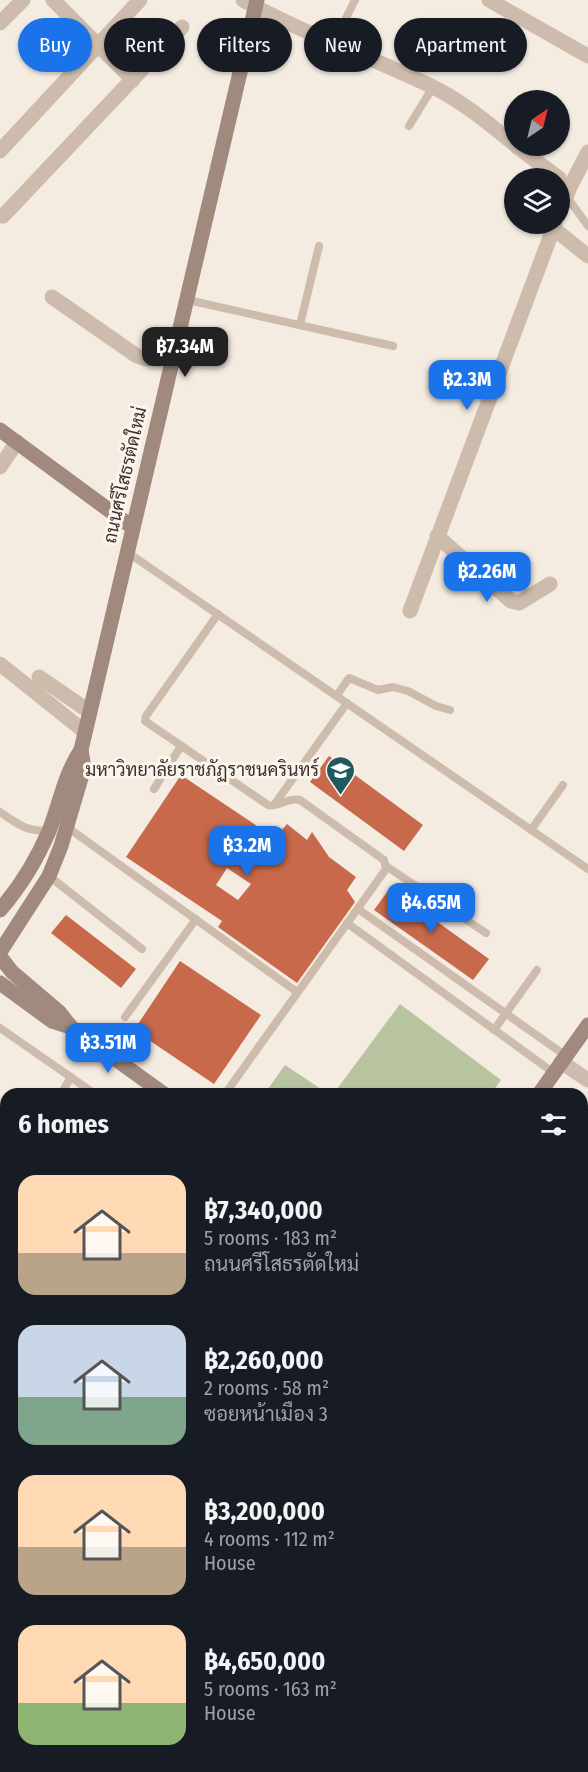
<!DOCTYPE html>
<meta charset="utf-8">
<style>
:root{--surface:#171b24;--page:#20242c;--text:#f1f3f6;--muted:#9ea1a6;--accent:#1a73e8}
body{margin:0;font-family:"Fira Sans Condensed",Sarabun,sans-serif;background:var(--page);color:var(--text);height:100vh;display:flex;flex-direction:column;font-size:22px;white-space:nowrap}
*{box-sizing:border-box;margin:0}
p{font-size:20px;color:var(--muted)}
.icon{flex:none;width:33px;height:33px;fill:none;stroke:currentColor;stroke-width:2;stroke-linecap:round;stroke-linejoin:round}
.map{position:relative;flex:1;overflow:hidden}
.side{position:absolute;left:0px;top:1088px;width:588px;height:686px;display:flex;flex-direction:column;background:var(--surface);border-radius:18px 18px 0 0;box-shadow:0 2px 4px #0004}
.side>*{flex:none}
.banner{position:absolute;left:18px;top:18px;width:552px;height:54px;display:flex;gap:12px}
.needle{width:39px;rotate:35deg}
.buttons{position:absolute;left:504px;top:90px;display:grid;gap:12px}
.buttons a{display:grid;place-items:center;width:66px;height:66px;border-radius:50%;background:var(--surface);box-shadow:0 2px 4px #0004;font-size:30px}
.price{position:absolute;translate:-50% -51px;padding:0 14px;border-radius:12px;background:var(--accent);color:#fff;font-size:20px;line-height:39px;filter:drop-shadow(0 2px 3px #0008)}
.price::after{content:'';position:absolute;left:50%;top:36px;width:18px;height:14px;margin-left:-9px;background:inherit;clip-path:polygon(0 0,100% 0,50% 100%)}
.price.active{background:#222;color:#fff}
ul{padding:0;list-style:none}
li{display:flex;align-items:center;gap:18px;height:150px;padding:0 18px}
li span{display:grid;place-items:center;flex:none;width:168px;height:120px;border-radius:18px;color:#555}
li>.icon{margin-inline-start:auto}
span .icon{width:72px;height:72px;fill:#fffc;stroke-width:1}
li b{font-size:26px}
h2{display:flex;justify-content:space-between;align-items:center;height:72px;padding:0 18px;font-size:26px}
.pill{padding:0 21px;border-radius:27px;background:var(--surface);box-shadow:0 2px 4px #0004;font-size:21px;line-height:54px}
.pill.active{background:var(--accent);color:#fff}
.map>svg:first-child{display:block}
.green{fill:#b8c4a0}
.building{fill:#c8694b;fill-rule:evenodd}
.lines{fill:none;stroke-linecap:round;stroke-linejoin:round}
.lane{stroke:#cdbbac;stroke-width:8}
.street{stroke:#cdbbac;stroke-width:15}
.secondary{stroke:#a18a7d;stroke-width:15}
.labels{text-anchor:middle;stroke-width:6;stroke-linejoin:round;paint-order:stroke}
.street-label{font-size:18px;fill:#3b302b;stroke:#fbf5ee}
.poi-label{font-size:18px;fill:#3b302b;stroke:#fbf5ee;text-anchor:end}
</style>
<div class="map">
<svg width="588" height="1772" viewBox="0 0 588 1772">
<rect width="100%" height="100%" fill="#f4ebe1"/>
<g class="green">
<path d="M 400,1004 L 501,1080 L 492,1093 L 334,1093 Z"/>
<path d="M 285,1065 L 321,1089 L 318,1093 L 265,1093 Z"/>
<path d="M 136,1767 L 457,1767 L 464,1772 L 136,1772 Z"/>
</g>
<g class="building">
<path d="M 329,756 L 423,825 L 404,851 L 310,782 Z"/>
<path d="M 181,775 L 275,838 L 287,824 L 307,840 L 312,832 L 329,857 L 356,877 L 347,890 L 355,902 L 297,983 L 218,927 L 222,921 L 126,857 ZM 227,868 L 251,884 L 238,900 L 216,885 Z"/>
<path d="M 390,888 L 489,959 L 473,980 L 374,910 Z"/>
<path d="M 66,915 L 136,969 L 121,988 L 51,933 Z"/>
<path d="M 180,961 L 261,1015 L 214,1084 L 134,1030 Z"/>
</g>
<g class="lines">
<g class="lane">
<path d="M 333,44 L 355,0"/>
<path d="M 409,126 L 433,87"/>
<path d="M 567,197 L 588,226"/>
<path d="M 188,300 L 393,346"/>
<path d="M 300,325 L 319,246"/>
<path d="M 127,552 L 588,869"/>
<path d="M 218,614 L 146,716 L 145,721 L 268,805 C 279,808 287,797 300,800 L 384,860 L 386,869 L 225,1094"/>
<path d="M 337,695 L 349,678 L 378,690 L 393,687 L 408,691 L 436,706 L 450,710"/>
<path d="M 154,789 L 181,746"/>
<path d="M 274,805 L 347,703"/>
<path d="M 0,812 C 19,825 25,831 49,831"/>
<path d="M 67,827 L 297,992"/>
<path d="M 531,830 L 563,785"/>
<path d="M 386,866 L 486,933"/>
<path d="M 49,876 L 142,949"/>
<path d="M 358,909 L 566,1056"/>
<path d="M 347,923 L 554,1073"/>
<path d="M 125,1017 L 196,919"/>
<path d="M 0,1028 L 95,1094"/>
<path d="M 494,1030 L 537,970"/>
<path d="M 61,1094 L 71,1077"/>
<path d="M 0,1138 L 6,1142"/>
<path d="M 582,1155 L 588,1152"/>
<path d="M 582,1219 L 588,1224"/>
<path d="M 0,1237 L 6,1241"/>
<path d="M 582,1308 L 588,1312"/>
<path d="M 0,1334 L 6,1338"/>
<path d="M 0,1365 L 6,1356"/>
<path d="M 0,1430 L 6,1434"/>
<path d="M 0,1459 L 6,1450"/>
<path d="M 582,1556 L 588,1560"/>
<path d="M 0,1610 L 6,1601"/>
<path d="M 582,1673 L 588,1664"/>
<path d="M 0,1682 L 6,1686"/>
<path d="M 116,1767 L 123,1772"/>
<path d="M 470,1767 L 477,1772"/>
<path d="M 54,1772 L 58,1767"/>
</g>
<g class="street">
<path d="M 53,0 L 133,80"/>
<path d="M 243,0 C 304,34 369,56 431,86 C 462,101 488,123 514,144"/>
<path d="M 489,0 L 588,56"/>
<path d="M 0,23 L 23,0"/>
<path d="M 516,146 L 559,178"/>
<path d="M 0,151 L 140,0"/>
<path d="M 560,212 L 570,187 L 588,152"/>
<path d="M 3,216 L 182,27"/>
<path d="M 553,228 L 588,256"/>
<path d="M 52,297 L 137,356 L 146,359 L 173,355"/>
<path d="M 0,467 L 17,442"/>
<path d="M 437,536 L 511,601 L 519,603 L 550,584"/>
<path d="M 410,611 L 555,224"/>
<path d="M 0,664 L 85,732"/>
<path d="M 39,677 L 90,712"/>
<path d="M 561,1062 L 588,1080"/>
</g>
<g class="secondary">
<path d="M 0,430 L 132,527"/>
<path d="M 0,910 C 20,887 37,859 49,831 C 60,804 64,775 81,750 L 257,0"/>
<path d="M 2,949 L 49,876 L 61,846 L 84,768 L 81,750"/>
<path d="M 2,959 L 12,972 L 59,1012 L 71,1027 L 164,1094"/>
<path d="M 0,983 L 52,1021 L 71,1027"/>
<path d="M 539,1094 L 588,1025"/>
</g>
</g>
<defs>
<symbol id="university-pin" viewBox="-11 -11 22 30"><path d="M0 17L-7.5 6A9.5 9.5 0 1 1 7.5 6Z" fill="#1f5a5e" stroke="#fbf5ee"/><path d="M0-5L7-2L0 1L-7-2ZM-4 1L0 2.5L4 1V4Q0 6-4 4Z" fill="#fff"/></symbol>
</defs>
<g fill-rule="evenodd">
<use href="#university-pin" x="324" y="754" width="33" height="45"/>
</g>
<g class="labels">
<g class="street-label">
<text transform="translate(125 475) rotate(-77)" y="6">ถนนศรีโสธรตัดใหม่</text>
</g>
<g class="poi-label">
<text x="319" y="776">มหาวิทยาลัยราชภัฏราชนครินทร์</text>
</g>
</g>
</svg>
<div class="buttons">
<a><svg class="needle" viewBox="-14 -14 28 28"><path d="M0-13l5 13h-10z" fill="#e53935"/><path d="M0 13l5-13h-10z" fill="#9ea1a6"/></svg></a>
<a><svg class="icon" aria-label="layers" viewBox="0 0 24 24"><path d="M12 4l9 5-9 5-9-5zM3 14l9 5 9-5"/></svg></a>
</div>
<b class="price active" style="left:185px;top:378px">฿7.34M</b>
<b class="price" style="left:467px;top:411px">฿2.3M</b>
<b class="price" style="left:487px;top:603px">฿2.26M</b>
<b class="price" style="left:247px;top:877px">฿3.2M</b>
<b class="price" style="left:431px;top:934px">฿4.65M</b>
<b class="price" style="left:108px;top:1074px">฿3.51M</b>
<div class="banner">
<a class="pill active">Buy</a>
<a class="pill">Rent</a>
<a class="pill">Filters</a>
<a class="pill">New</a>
<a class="pill">Apartment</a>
</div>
<section class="side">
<h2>6 homes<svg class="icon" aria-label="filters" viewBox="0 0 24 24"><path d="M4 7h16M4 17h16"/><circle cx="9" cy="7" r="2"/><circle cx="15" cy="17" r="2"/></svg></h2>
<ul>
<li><span style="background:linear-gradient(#ffd9b3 65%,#b9a48a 0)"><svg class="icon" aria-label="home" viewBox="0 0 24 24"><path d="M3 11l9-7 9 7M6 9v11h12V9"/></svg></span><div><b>฿7,340,000</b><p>5 rooms · 183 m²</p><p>ถนนศรีโสธรตัดใหม่</p></div></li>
<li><span style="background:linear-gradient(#c9d6e8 60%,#7fa58c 0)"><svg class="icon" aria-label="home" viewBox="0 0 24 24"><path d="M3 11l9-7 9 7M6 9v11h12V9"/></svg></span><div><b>฿2,260,000</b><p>2 rooms · 58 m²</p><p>ซอยหน้าเมือง 3</p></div></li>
<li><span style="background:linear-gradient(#ffd9b3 60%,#b9a48a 0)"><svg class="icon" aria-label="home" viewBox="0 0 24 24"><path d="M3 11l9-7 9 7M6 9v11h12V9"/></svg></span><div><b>฿3,200,000</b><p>4 rooms · 112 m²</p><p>House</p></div></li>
<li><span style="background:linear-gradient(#ffd9b3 65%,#8fb573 0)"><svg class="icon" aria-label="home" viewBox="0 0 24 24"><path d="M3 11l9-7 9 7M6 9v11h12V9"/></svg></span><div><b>฿4,650,000</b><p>5 rooms · 163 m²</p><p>House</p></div></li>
</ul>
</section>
</div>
